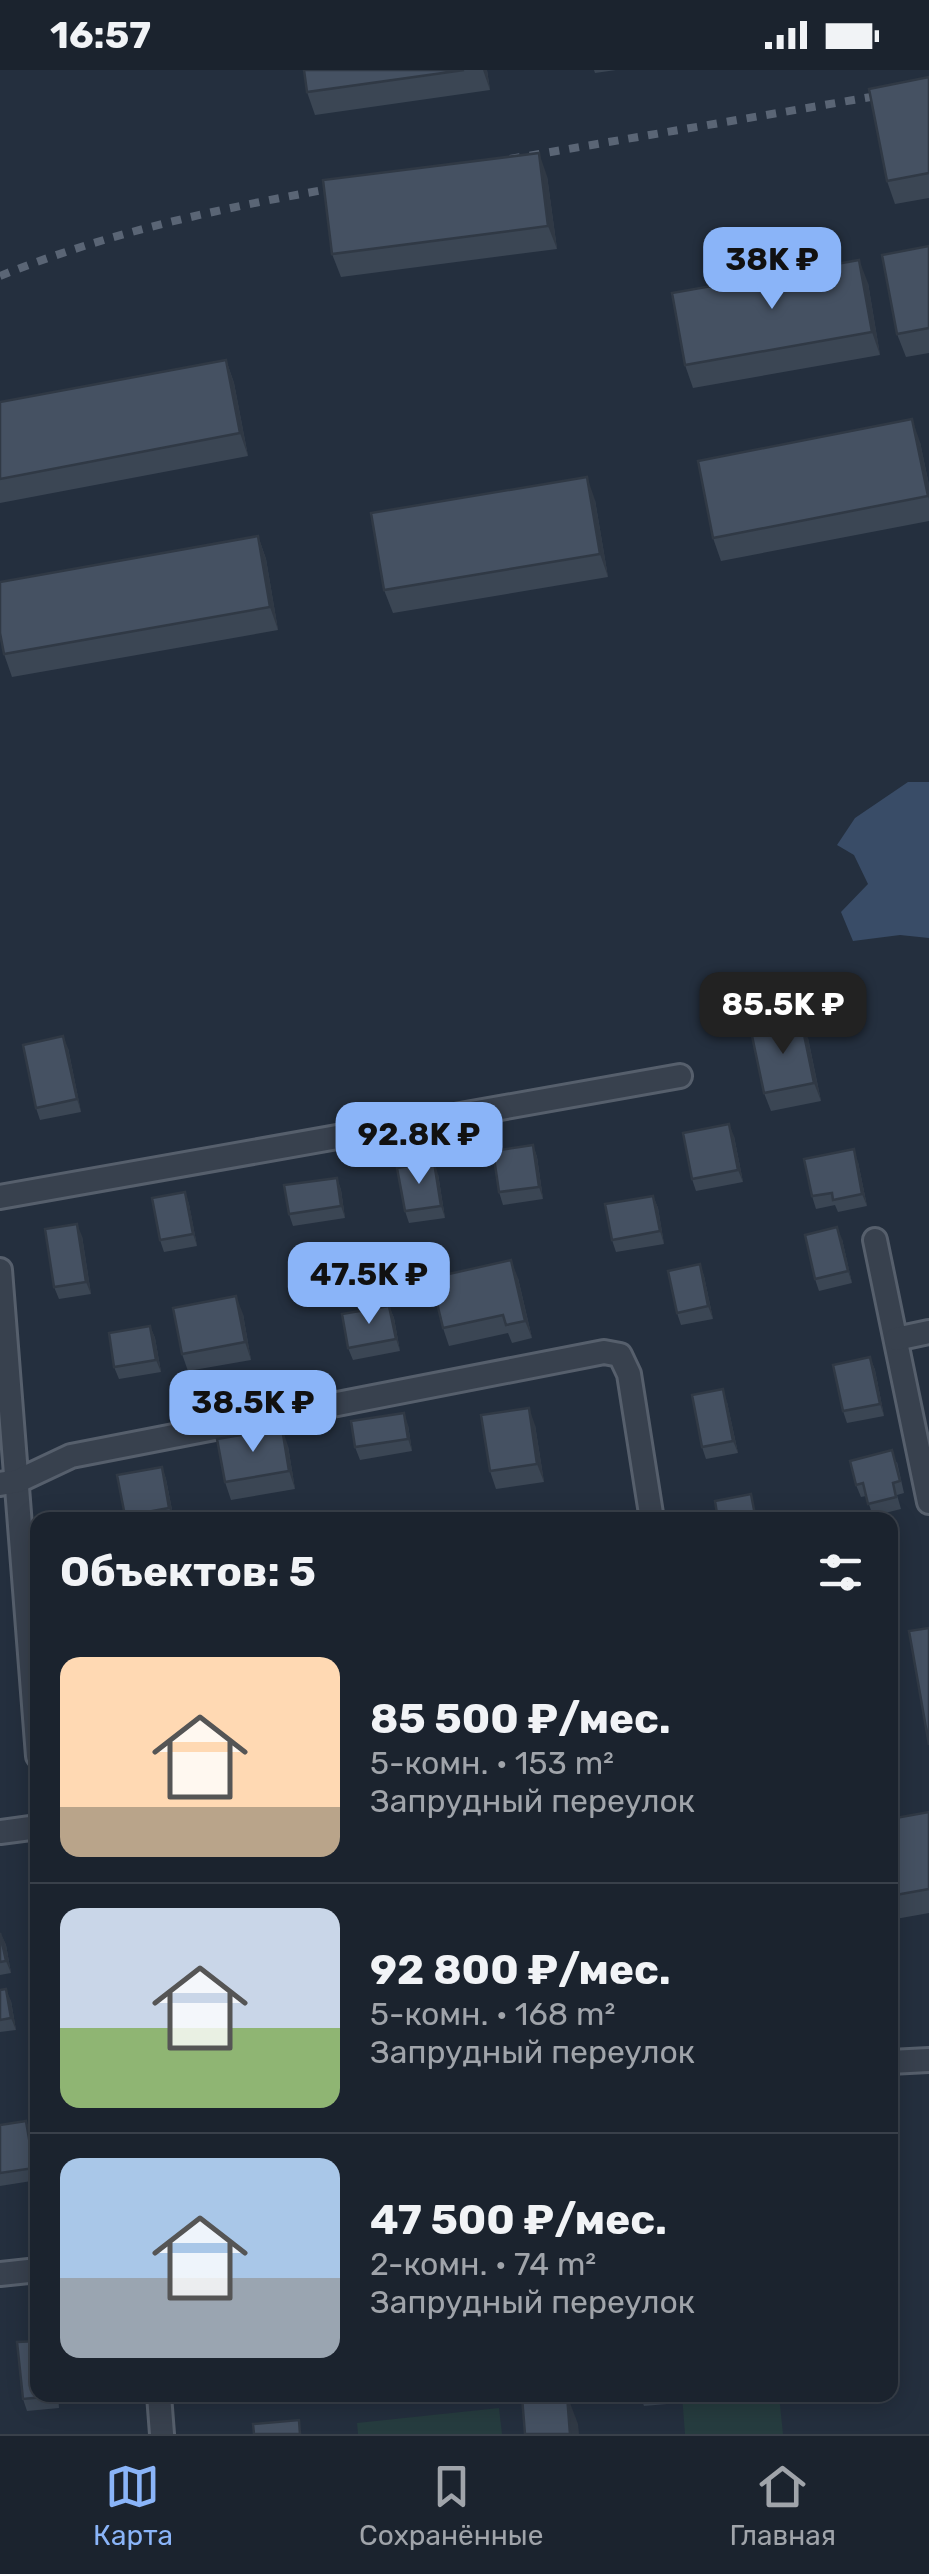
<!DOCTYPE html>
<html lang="ru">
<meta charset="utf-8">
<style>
:root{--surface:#1b232e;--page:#282f3a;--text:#f1f3f6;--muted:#a0a4aa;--line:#39404a;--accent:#8ab4f8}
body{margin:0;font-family:Rubik,sans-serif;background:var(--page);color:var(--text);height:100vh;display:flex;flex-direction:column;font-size:38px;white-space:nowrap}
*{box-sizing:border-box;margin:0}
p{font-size:32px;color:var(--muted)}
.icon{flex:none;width:55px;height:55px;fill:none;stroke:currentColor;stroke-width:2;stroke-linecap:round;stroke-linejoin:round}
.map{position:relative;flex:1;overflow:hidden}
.side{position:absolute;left:30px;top:1442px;width:868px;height:890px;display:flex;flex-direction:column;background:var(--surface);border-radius:20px;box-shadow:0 5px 25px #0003,0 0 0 2px var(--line)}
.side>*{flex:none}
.price{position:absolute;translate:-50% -85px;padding:0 22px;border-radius:20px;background:var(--accent);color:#111;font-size:32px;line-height:65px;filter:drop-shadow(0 2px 5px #0008)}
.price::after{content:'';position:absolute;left:50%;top:60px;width:30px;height:22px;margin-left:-15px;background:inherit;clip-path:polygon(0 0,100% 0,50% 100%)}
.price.on{background:#222;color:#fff}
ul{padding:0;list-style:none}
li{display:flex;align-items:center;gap:30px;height:250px;padding:0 30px}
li+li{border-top:2px solid var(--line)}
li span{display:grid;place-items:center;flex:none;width:280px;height:200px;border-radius:20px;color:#555}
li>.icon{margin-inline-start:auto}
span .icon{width:120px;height:120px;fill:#fffc;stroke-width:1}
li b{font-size:42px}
h2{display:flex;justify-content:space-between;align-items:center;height:120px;padding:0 30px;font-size:42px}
.status{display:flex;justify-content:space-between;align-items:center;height:70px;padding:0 50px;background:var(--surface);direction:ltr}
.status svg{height:28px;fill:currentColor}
.dock{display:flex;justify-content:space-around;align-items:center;height:140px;border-top:2px solid var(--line);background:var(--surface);font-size:28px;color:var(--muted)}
.dock a{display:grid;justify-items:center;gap:5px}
.dock .on{color:var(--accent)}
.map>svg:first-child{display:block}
.green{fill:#263c3f}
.water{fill:#394c67}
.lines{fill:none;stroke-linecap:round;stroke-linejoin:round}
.minor-casing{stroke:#565f6c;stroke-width:28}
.minor{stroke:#38414e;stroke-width:22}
.rail{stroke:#5a6575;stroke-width:8;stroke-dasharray:10 10;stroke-linecap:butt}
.wall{fill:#3b4654}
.shaded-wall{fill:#303945}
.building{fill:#455162;stroke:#303945;stroke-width:2.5}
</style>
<div class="status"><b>16:57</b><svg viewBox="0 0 49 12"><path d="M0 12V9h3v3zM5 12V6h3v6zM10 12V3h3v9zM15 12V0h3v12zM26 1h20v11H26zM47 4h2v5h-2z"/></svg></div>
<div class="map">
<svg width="929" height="2364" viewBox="0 0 929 2364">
<rect width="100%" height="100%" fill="#242f3e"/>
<g class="green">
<path d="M 682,2325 L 779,2325 L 783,2364 L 685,2364 Z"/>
<path d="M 499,2338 L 502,2364 L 358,2364 L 357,2353 Z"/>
</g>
<path class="water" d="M 908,712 L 929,712 L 929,868 L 900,865 L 853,871 L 841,842 L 868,814 L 854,785 L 837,775 L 855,748 Z"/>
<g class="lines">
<defs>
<g id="minor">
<path d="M 0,1127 L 680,1006"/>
<path d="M 875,1170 L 929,1432"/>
<path d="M 0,1200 L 38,1686"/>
<path d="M 896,1269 L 929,1262"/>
<path d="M 0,1414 L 18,1411 L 71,1386 L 604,1282 L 620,1285 L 629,1304 L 652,1450"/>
<path d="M 0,1762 L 38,1757"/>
<path d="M 890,1992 L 929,1990"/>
<path d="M 0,2204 L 38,2200"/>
<path d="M 159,2325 L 162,2364"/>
</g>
</defs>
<use href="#minor" class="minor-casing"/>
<use href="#minor" class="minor"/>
<g class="rail">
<path d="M 510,89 L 929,17"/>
<path d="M 0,206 C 111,161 235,135 352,115"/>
</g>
</g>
<g class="wall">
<path d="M 304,0 L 487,0 L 490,20 L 315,45 L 307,22 Z"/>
<path d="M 594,0 L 616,0 L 595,3 Z"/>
<path d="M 929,7 L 929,128 L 895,134 L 887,111 Z"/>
<path d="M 547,106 L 557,179 L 341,207 L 332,184 Z"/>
<path d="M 929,176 L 929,283 L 906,287 L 897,264 Z"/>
<path d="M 868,213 L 880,285 L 693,318 L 685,295 Z"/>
<path d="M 226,290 L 234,313 L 248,386 L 0,433 L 0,332 Z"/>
<path d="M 920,372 L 929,415 L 929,451 L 721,491 L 713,468 Z"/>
<path d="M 595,430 L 608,507 L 393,543 L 384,520 Z"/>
<path d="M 258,466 L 266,489 L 278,560 L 12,607 L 4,584 Z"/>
<path d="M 808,968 L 821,1031 L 771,1041 L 764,1023 Z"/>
<path d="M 68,978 L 81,1042 L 40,1050 L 36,1038 Z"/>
<path d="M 734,1066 L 743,1112 L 696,1121 L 692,1109 Z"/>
<path d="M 533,1075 L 537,1087 L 543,1129 L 503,1135 L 499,1122 Z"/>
<path d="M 858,1092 L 867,1136 L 838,1142 L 835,1135 L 816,1139 L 812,1126 Z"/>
<path d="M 438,1104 L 445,1148 L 409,1153 L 405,1141 Z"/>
<path d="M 337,1108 L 341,1120 L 345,1148 L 293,1156 L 289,1144 Z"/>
<path d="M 185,1122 L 189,1134 L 197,1176 L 164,1182 L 160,1170 Z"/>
<path d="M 653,1126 L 658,1138 L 664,1174 L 616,1182 L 612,1170 Z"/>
<path d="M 82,1166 L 91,1224 L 59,1229 L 54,1217 Z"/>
<path d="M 842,1169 L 852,1213 L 819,1221 L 815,1209 Z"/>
<path d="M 700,1194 L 704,1206 L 713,1249 L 681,1255 L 677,1243 Z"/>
<path d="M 518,1208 L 532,1268 L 512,1273 L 508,1263 L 449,1276 L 443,1258 Z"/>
<path d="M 389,1236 L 394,1248 L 400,1281 L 353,1290 L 348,1278 Z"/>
<path d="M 243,1244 L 251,1290 L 188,1301 L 182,1284 Z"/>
<path d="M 150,1256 L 155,1268 L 161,1302 L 119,1309 L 114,1297 Z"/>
<path d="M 870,1287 L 875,1300 L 884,1346 L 847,1353 L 843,1341 Z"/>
<path d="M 727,1332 L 738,1383 L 706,1389 L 702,1377 Z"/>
<path d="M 408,1355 L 412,1381 L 360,1390 L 355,1377 Z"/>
<path d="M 535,1355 L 544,1412 L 496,1419 L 490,1401 Z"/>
<path d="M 288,1376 L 295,1419 L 231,1430 L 225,1412 Z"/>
<path d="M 897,1392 L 904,1423 L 897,1425 L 901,1439 L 873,1446 L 866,1426 L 861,1427 L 856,1415 Z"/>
<path d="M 162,1397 L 166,1409 L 174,1450 L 126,1450 L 125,1446 Z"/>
<path d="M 929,1742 L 929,1843 L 890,1850 L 890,1749 Z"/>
<path d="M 0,1863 L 6,1875 L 11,1903 L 0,1905 Z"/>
<path d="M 0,1920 L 11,1931 L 16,1960 L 0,1962 Z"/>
<path d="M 26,2051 L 31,2063 L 38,2110 L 0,2116 L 0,2055 Z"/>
<path d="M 58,2325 L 59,2338 L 27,2341 L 23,2329 Z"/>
<path d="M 236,2325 L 281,2325 L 238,2330 Z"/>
<path d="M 640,2325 L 667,2325 L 667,2334 L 644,2336 Z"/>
</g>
<g class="shaded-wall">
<path d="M 483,0 L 487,0 L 490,20 Z"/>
<path d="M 539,83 L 547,106 L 557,179 L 548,156 Z"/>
<path d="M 859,190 L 868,213 L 880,285 L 872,262 Z"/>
<path d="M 226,290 L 234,313 L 248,386 L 240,363 Z"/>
<path d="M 912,349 L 920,372 L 929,415 L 929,430 Z"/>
<path d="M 587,407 L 595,430 L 608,507 L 600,484 Z"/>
<path d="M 258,466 L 266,489 L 278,560 L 270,537 Z"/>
<path d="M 801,950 L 808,968 L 821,1031 L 814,1013 Z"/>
<path d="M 63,966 L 68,978 L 81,1042 L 77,1029 Z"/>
<path d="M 729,1054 L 734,1066 L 743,1112 L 738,1100 Z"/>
<path d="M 533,1075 L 537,1087 L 543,1129 L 539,1117 Z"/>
<path d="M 854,1079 L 858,1092 L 867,1136 L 862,1124 Z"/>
<path d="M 434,1092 L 438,1104 L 445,1148 L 441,1136 Z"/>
<path d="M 337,1108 L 341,1120 L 345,1148 L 341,1136 Z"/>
<path d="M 185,1122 L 189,1134 L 197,1176 L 193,1164 Z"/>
<path d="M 653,1126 L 658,1138 L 664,1174 L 660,1161 Z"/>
<path d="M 77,1154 L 82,1166 L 91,1224 L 86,1212 Z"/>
<path d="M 837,1157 L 842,1169 L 852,1213 L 848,1201 Z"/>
<path d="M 511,1190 L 518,1208 L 532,1268 L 525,1251 Z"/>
<path d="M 700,1194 L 704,1206 L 713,1249 L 708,1236 Z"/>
<path d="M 236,1226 L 243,1244 L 251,1290 L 245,1272 Z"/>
<path d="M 389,1236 L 394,1248 L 400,1281 L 396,1269 Z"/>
<path d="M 150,1256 L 155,1268 L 161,1302 L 156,1290 Z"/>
<path d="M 870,1287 L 875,1300 L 884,1346 L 880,1334 Z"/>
<path d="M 723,1319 L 727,1332 L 738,1383 L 733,1371 Z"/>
<path d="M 529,1338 L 535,1355 L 544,1412 L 537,1394 Z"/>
<path d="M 404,1343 L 408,1355 L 412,1381 L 408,1369 Z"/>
<path d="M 282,1358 L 288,1376 L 295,1419 L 289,1401 Z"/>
<path d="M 162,1397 L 166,1409 L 174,1450 L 169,1438 Z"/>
<path d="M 1,1863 L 6,1875 L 11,1903 L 6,1891 Z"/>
<path d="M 6,1919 L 11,1931 L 16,1960 L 11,1948 Z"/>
<path d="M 26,2051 L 31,2063 L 38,2109 L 34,2098 Z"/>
<path d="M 567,2325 L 578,2354 L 579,2364 L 570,2364 Z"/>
</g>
<g class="building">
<path d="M 304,0 L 464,0 L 307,22 Z"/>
<path d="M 929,7 L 929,103 L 887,111 L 869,19 Z"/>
<path d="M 539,83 L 548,156 L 332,184 L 323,110 Z"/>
<path d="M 929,176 L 929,258 L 897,264 L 882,185 Z"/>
<path d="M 859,190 L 872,262 L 685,295 L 672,223 Z"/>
<path d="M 226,290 L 240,363 L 0,409 L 0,332 Z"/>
<path d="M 912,349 L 928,426 L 713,468 L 698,391 Z"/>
<path d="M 587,407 L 600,484 L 384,520 L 371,443 Z"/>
<path d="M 258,466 L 270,537 L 4,584 L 0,563 L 0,512 Z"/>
<path d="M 801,950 L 814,1013 L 764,1023 L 751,961 Z"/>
<path d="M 63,966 L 77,1029 L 36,1038 L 23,975 Z"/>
<path d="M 729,1054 L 738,1100 L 692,1109 L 683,1063 Z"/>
<path d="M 533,1075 L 539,1117 L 499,1122 L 493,1081 Z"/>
<path d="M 854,1079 L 862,1124 L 833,1130 L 832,1123 L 812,1126 L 804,1089 Z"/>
<path d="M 434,1092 L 441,1136 L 405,1141 L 397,1098 Z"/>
<path d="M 337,1108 L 341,1136 L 289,1144 L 284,1115 Z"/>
<path d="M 185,1122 L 193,1164 L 160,1170 L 152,1128 Z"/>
<path d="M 653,1126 L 660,1161 L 612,1170 L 605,1134 Z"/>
<path d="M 77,1154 L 86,1212 L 54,1217 L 45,1159 Z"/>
<path d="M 837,1157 L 848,1201 L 815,1209 L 805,1165 Z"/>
<path d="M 511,1190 L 525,1251 L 506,1255 L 503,1245 L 443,1258 L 431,1208 Z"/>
<path d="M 700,1194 L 708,1236 L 677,1243 L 668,1201 Z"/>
<path d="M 236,1226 L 245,1272 L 182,1284 L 173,1238 Z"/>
<path d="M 389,1236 L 396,1269 L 348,1278 L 342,1244 Z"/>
<path d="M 150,1256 L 156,1290 L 114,1297 L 109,1263 Z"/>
<path d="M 870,1287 L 880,1334 L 843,1341 L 833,1295 Z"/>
<path d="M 723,1319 L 733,1371 L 702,1377 L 692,1325 Z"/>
<path d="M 529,1338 L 537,1394 L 490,1401 L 481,1345 Z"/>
<path d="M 404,1343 L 408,1369 L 355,1377 L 351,1351 Z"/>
<path d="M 282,1358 L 289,1401 L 225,1412 L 217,1369 Z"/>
<path d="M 892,1380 L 900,1411 L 893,1413 L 896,1427 L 868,1434 L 863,1413 L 856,1415 L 850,1391 Z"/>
<path d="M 162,1397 L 169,1438 L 125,1446 L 117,1405 Z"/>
<path d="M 751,1424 L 756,1450 L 718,1450 L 715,1431 Z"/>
<path d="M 594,1446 L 594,1450 L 573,1450 Z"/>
<path d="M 929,1558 L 929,1675 L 909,1561 Z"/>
<path d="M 929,1742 L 929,1819 L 890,1826 L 890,1749 Z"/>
<path d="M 0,1863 L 6,1891 L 0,1892 Z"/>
<path d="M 6,1919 L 11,1948 L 0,1950 L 0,1920 Z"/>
<path d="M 26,2051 L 34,2098 L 0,2103 L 0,2055 Z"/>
<path d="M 38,2271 L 38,2325 L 54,2325 L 54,2326 L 23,2329 L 17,2272 Z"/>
<path d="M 542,2325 L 567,2325 L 570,2364 L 525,2364 L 522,2327 Z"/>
<path d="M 299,2350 L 300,2364 L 254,2364 L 253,2354 Z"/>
</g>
</svg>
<b class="price" style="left:772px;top:242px">38K ₽</b>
<b class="price on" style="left:783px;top:987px">85.5K ₽</b>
<b class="price" style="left:419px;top:1117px">92.8K ₽</b>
<b class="price" style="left:369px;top:1257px">47.5K ₽</b>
<b class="price" style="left:253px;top:1385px">38.5K ₽</b>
<section class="side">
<h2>Объектов: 5<svg class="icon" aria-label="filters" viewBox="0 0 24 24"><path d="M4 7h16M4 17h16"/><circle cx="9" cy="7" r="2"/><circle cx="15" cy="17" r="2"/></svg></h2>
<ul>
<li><span style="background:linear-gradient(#ffd9b3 75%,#b9a48a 0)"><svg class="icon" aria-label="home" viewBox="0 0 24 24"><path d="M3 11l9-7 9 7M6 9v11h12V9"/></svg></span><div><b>85 500 ₽/мес.</b><p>5-комн. · 153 m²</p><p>Запрудный переулок</p></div></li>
<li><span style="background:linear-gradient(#c9d6e8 60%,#8fb573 0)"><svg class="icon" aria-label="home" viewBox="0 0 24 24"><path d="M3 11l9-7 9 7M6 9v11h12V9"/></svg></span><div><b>92 800 ₽/мес.</b><p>5-комн. · 168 m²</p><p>Запрудный переулок</p></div></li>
<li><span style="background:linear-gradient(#a9c7e8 60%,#9aa5b1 0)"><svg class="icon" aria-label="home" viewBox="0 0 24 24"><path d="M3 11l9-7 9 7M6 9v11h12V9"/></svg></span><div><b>47 500 ₽/мес.</b><p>2-комн. · 74 m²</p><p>Запрудный переулок</p></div></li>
</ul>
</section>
</div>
<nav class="dock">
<a class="on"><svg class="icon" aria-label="map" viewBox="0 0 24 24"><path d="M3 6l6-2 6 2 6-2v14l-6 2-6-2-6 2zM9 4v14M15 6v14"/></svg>Карта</a>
<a><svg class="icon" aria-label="saved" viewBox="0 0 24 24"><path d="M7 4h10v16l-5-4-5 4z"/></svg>Сохранённые</a>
<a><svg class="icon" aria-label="home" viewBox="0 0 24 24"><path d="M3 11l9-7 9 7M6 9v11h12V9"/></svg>Главная</a>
</nav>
